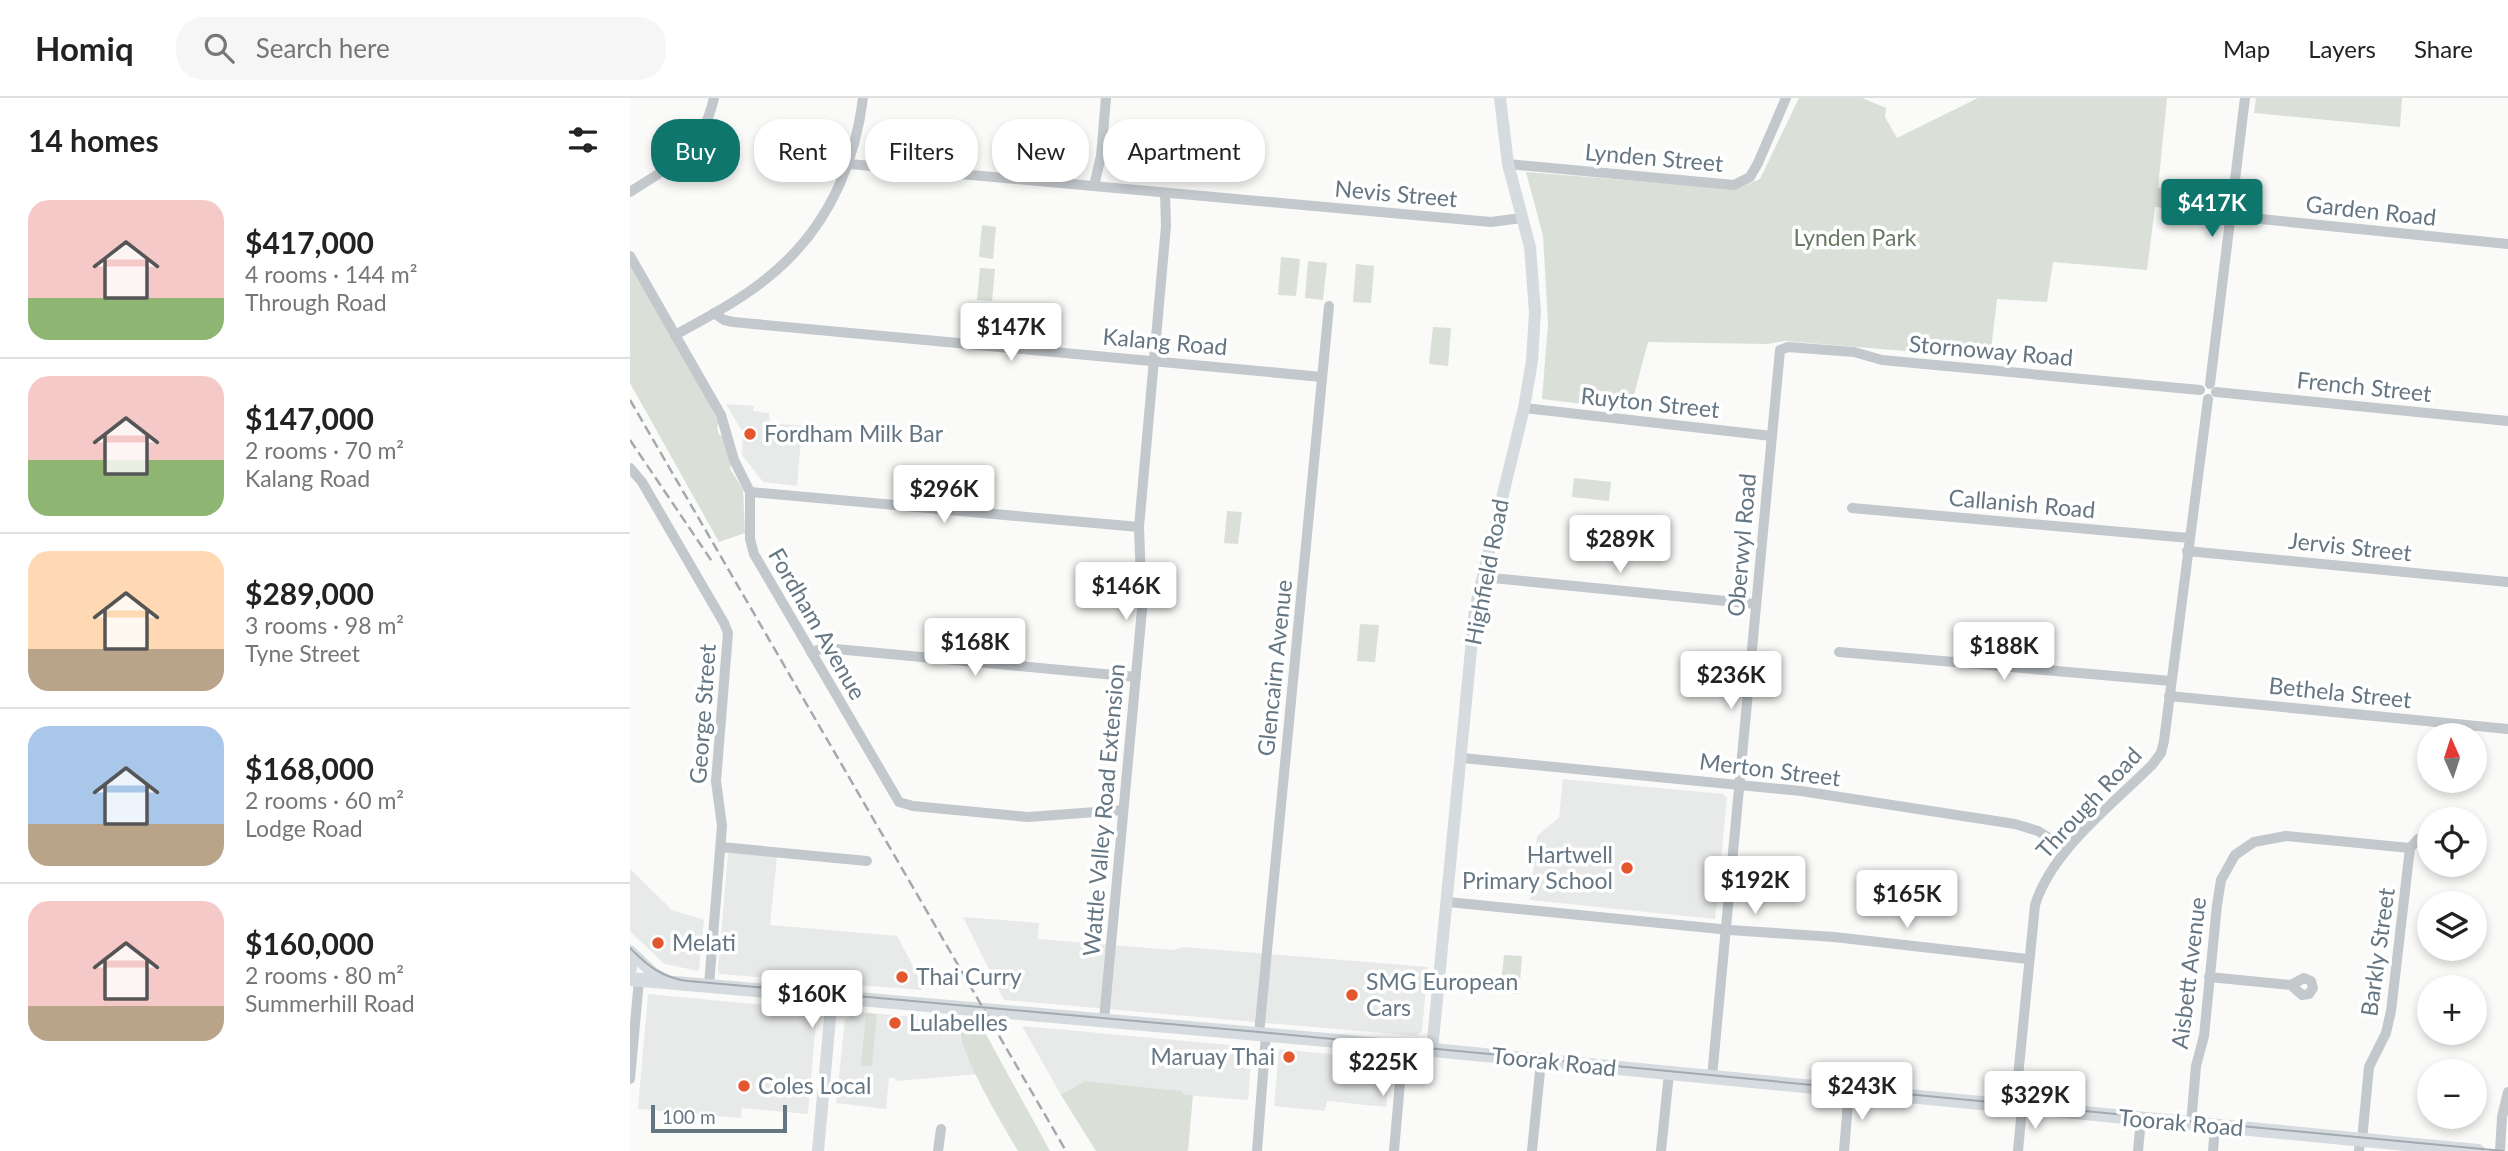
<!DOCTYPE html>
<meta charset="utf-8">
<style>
:root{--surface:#fff;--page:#f6f6f6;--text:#222;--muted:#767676;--line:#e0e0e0;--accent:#0f766e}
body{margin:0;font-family:Lato,sans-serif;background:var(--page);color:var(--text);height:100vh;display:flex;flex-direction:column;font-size:26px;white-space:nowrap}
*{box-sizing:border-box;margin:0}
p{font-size:23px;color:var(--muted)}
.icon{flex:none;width:38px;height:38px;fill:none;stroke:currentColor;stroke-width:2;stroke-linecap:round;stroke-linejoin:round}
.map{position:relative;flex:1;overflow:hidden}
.sheet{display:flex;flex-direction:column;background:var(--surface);width:630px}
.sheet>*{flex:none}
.top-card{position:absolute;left:21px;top:21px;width:665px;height:63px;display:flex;gap:14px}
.needle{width:46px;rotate:357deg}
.buttons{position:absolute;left:1787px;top:625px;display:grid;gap:14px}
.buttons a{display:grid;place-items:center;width:70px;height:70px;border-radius:50%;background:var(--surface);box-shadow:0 4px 10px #0003;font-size:35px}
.scale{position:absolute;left:21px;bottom:18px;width:136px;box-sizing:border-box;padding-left:7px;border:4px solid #657683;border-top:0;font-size:19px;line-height:24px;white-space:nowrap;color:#657683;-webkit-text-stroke:5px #fff;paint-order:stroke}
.price{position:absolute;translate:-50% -60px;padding:0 16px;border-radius:7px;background:#fff;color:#222;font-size:23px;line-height:46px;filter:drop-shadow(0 2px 4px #0008)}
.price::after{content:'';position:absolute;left:50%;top:42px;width:21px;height:16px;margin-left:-10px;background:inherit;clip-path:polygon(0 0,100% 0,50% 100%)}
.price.selected{background:var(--accent);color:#fff}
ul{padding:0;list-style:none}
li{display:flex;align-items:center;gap:21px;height:175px;padding:0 28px}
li+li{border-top:2px solid var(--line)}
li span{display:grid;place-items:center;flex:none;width:196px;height:140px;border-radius:21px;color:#555}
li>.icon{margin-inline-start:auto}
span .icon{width:84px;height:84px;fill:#fffc;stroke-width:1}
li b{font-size:30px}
h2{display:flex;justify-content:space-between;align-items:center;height:84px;padding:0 28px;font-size:30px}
.chip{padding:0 24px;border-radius:28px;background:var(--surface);box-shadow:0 4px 10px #0003;font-size:24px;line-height:63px}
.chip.selected{background:var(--accent);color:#fff}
header{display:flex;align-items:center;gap:42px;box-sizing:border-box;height:98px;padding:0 35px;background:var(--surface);border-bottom:2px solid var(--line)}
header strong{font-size:33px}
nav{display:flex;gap:38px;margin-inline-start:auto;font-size:24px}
.search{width:490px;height:63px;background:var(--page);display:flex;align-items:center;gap:18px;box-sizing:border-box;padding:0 24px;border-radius:28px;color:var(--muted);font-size:26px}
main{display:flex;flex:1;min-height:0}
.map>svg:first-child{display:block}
.built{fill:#e8e9e9}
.green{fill:#dadfd7}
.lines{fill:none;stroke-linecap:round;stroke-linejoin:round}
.minor{stroke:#c3c8cc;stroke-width:10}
.major{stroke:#d6dbdf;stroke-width:12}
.highway{stroke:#d6dbdf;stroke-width:14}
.tram{stroke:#a2aab0;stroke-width:2}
.rail{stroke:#a2aab0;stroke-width:2.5;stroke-dasharray:10 5;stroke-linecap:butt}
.poi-dot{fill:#e4572e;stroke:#fff;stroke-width:2.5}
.labels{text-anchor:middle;stroke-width:7;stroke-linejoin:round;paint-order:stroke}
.street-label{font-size:23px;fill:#657683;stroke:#fff}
.park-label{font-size:23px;fill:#687a64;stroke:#fff}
.poi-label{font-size:23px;fill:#657683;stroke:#fff;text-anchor:start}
</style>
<header>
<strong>Homiq</strong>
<div class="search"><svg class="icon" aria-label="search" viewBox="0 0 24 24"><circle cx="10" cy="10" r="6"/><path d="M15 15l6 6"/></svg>Search here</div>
<nav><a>Map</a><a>Layers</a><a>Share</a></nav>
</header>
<main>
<section class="sheet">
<h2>14 homes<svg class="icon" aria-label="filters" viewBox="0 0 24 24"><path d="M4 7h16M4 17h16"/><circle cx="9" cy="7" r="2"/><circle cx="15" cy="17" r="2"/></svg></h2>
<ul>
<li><span style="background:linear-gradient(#f6c9c9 70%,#8fb573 0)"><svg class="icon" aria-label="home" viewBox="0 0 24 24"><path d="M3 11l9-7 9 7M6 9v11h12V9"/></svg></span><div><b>$417,000</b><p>4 rooms · 144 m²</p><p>Through Road</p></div></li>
<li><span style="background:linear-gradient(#f6c9c9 60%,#8fb573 0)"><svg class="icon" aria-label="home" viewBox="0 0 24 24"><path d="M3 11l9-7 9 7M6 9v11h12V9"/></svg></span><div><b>$147,000</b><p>2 rooms · 70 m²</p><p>Kalang Road</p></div></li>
<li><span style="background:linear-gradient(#ffd9b3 70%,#b9a48a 0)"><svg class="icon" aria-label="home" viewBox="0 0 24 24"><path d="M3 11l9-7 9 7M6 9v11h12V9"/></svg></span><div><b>$289,000</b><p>3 rooms · 98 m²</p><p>Tyne Street</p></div></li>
<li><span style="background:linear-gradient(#a9c7e8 70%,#b9a48a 0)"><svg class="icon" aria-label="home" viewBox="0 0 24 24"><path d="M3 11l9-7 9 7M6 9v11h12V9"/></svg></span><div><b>$168,000</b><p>2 rooms · 60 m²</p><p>Lodge Road</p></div></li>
<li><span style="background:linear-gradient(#f6c9c9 75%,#b9a48a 0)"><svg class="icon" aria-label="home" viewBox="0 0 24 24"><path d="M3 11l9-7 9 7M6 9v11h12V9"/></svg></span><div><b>$160,000</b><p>2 rooms · 80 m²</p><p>Summerhill Road</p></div></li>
</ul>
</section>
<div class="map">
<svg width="1878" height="1053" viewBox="0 0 1878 1053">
<rect width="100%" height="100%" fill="#fafaf8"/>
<g class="built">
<path d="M 96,306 L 124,308 L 123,313 L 139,315 L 140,325 L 172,328 L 167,388 L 133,384 L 112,357 L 113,335 Z"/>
<path d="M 933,681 L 1093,696 L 1097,700 L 1085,821 L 900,802 L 907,738 L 929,720 Z"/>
<path d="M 98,755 L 147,759 L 140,827 L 267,838 L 286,874 L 292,892 L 89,876 L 88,871 Z"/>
<path d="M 0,771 L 42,812 L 74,822 L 69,873 L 34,866 L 0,833 Z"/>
<path d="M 333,819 L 409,825 L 408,841 L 544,852 L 554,849 L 798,869 L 792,933 L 786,938 L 374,902 Z"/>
<path d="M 18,896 L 187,912 L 178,1016 L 112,1010 L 111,1020 L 8,1011 Z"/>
<path d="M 228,914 L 329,923 L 328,932 L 347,976 L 266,983 L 265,980 L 259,980 L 256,1011 L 206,1005 L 215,921 Z"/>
<path d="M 392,928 L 622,949 L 618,1002 L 555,997 L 551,993 L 455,983 L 431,997 Z"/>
<path d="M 649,951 L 760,962 L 756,1009 L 697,1003 L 695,1013 L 644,1008 Z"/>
</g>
<g class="green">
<path d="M 1169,0 L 1232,0 L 1256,10 L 1255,19 L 1267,40 L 1348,0 L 1537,0 L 1528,90 L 1590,96 L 1587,115 L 1525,109 L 1517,172 L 1423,164 L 1417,204 L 1367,201 L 1360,260 L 1155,243 L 1137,246 L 1018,244 L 1000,312 L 912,301 L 918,225 L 913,138 L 896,74 L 1106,91 L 1130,81 Z"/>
<path d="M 1626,0 L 1772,0 L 1770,29 L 1624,15 Z"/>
<path d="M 352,127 L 366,129 L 363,161 L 349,159 Z"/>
<path d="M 651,159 L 670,161 L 666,198 L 648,197 Z"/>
<path d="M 678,163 L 697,165 L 693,202 L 675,200 Z"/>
<path d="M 726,166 L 744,168 L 741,205 L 723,204 Z"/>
<path d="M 0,168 L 73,294 L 89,325 L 87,329 L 89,337 L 93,338 L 101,367 L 100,371 L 113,391 L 115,435 L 89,444 L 0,285 Z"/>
<path d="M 350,170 L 365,171 L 362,203 L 347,202 Z"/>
<path d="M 803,229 L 821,230 L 818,268 L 799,266 Z"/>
<path d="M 944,380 L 981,384 L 979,403 L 942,399 Z"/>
<path d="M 597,413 L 612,414 L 608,446 L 594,445 Z"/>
<path d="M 730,526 L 749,527 L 745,564 L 727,563 Z"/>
<path d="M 874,857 L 892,858 L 889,896 L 870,894 Z"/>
<path d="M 236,915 L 247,916 L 242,968 L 231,968 Z"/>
<path d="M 329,923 L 352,925 L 352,929 L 420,1053 L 388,1053 C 372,1025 327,953 329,923 Z"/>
<path d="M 455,983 L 551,993 L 555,997 L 563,997 L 558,1053 L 466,1053 L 431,997 Z"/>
</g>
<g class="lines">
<g class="minor">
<path d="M 219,66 L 861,124 L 892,120"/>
<path d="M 878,66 L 1104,87 L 1120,79 L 1128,65 L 1156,0"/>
<path d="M 464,88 L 471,58 L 476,0"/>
<path d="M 0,94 C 43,66 71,55 84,0"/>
<path d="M 1600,118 L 1878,146"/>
<path d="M 0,158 L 91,317 L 104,362 L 120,394 L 120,441 L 124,456 L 269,704 L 283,708 L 398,719 L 493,712"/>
<path d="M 84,215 L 94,222 L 103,224 L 692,279"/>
<path d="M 45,237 C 72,222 100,208 124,190 C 189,144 223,78 233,0"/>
<path d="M 1580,286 L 1615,0"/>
<path d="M 1586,294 L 1878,323"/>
<path d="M 894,310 L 1142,338"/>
<path d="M 0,370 L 12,384 L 94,525 L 98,535 L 86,683 L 92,728 L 79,887"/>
<path d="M 120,394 L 509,429"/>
<path d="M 1222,410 L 1559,440"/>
<path d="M 1557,453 L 1878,484"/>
<path d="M 852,479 L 1126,506"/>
<path d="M 181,554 L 195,550 L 506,579"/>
<path d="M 1209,554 L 1541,583"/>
<path d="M 1539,598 L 1878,631"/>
<path d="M 832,660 L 1171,693 L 1385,726 L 1408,733 L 1437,751"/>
<path d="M 91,749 L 237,763"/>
<path d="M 818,804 L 1100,832 L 1204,839 L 1398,861"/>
<path d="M 1579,879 L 1661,887 L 1674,880 L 1681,883 L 1683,890 L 1679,896 L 1672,897 L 1661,887"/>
<path d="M 474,922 L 512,512 L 509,429 L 536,128 L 535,95"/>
<path d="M 629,936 L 699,208"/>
<path d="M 1082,979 L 1150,252 L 1158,249 L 1224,254 L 1252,262 L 1570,292"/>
<path d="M 0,981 L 9,882"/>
<path d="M 1385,1009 L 1405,807 C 1422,752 1482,707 1522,667 L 1531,655 L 1534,643 L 1578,301"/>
<path d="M 1561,1026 L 1566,968 L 1574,938 L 1587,807 L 1591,782 L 1605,757 L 1624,744 L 1656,738 L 1780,750 L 1788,741"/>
<path d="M 1732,1042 L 1739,969 L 1756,935 L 1761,913 L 1780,750"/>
<path d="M 308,1053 L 311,1031"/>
<path d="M 627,1053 L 636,937"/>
<path d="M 764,1053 L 773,950"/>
<path d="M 902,1053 L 911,963"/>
<path d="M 1031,1053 L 1039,975"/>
<path d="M 1214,1053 L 1219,993"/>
<path d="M 1388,1053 L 1392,1010"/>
<path d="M 1508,1053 L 1511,1021"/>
<path d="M 1583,1053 L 1585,1028"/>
<path d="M 1729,1053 L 1730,1042"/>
<path d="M 1870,1053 L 1872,1019 L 1878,994"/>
</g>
<g class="major">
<path d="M 0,853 L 23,875 L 38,883"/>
<path d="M 0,873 L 2,865 L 1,854"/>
<path d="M 802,952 L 845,511 L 894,310 L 902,263 L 905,214 L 900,149 L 878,66 L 870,0"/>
<path d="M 188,1053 L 202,898"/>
</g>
<path class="highway" d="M 0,881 L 719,944 L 1848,1053"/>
<path class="tram" d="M 0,850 C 18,868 32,880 58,883 L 629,934 L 1873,1053"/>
<g class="rail">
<path d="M 0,302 L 436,1053"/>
<path d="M 0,342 L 83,465"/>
</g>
</g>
<g class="poi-dot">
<circle cx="120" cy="336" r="7"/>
<circle cx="997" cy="770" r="7"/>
<circle cx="28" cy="845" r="7"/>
<circle cx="272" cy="879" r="7"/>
<circle cx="722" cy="897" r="7"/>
<circle cx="265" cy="925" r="7"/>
<circle cx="659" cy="959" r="7"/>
<circle cx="114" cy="988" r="7"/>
</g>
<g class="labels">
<g class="street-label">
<text transform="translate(1024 60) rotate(5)" y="8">Lynden Street</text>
<text transform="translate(766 96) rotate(5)" y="8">Nevis Street</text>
<text transform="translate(1741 113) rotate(6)" y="8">Garden Road</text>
<text transform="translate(535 244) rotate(5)" y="8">Kalang Road</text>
<text transform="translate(1361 253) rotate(5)" y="8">Stornoway Road</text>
<text transform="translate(1734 289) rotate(6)" y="8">French Street</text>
<text transform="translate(1020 305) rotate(6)" y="8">Ruyton Street</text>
<text transform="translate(1392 406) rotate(5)" y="8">Callanish Road</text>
<text transform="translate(1112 447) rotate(-85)" y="8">Oberwyl Road</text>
<text transform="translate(1720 449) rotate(6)" y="8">Jervis Street</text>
<text transform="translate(857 474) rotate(-79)" y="8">Highfield Road</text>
<text transform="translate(187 526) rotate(60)" y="8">Fordham Avenue</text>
<text transform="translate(645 570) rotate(-84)" y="8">Glencairn Avenue</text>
<text transform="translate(1710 595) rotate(6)" y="8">Bethela Street</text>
<text transform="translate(73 616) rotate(-86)" y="8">George Street</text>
<text transform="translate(1140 672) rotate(7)" y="8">Merton Street</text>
<text transform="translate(1459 705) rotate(-47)" y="8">Through Road</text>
<text transform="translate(474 712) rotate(-85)" y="8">Wattle Valley Road Extension</text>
<text transform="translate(1748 854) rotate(-82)" y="8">Barkly Street</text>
<text transform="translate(1559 875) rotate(-83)" y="8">Aisbett Avenue</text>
<text transform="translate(924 964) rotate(6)" y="8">Toorak Road</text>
<text transform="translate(1551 1025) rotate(5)" y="8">Toorak Road</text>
</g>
<g class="park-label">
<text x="1225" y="148">Lynden Park</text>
</g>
<g class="poi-label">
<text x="134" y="344">Fordham Milk Bar</text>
<text x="983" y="765" text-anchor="end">Hartwell<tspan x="983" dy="26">Primary School</tspan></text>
<text x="42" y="853">Melati</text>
<text x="286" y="887">Thai Curry</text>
<text x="736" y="892">SMG European<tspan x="736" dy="26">Cars</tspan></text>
<text x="279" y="933">Lulabelles</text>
<text x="645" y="967" text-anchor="end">Maruay Thai</text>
<text x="128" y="996">Coles Local</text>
</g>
</g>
</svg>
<div class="buttons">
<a><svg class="needle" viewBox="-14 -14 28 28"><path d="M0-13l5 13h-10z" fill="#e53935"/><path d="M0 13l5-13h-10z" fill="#767676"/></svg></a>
<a><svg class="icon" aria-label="locate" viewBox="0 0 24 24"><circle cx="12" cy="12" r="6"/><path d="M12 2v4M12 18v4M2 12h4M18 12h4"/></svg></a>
<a><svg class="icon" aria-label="layers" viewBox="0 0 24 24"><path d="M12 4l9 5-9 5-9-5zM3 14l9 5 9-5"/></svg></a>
<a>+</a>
<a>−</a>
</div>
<div class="scale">100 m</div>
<b class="price selected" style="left:1582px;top:141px">$417K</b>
<b class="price" style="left:381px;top:265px">$147K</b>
<b class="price" style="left:314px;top:427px">$296K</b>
<b class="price" style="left:990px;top:477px">$289K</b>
<b class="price" style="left:496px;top:524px">$146K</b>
<b class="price" style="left:345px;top:580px">$168K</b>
<b class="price" style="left:1374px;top:584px">$188K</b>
<b class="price" style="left:1101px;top:613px">$236K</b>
<b class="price" style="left:1125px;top:818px">$192K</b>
<b class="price" style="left:1277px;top:832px">$165K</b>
<b class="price" style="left:182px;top:932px">$160K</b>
<b class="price" style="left:753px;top:1000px">$225K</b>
<b class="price" style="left:1232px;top:1024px">$243K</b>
<b class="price" style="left:1405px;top:1033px">$329K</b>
<div class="top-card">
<a class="chip selected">Buy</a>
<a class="chip">Rent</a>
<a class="chip">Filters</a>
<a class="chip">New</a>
<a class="chip">Apartment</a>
</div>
</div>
</main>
